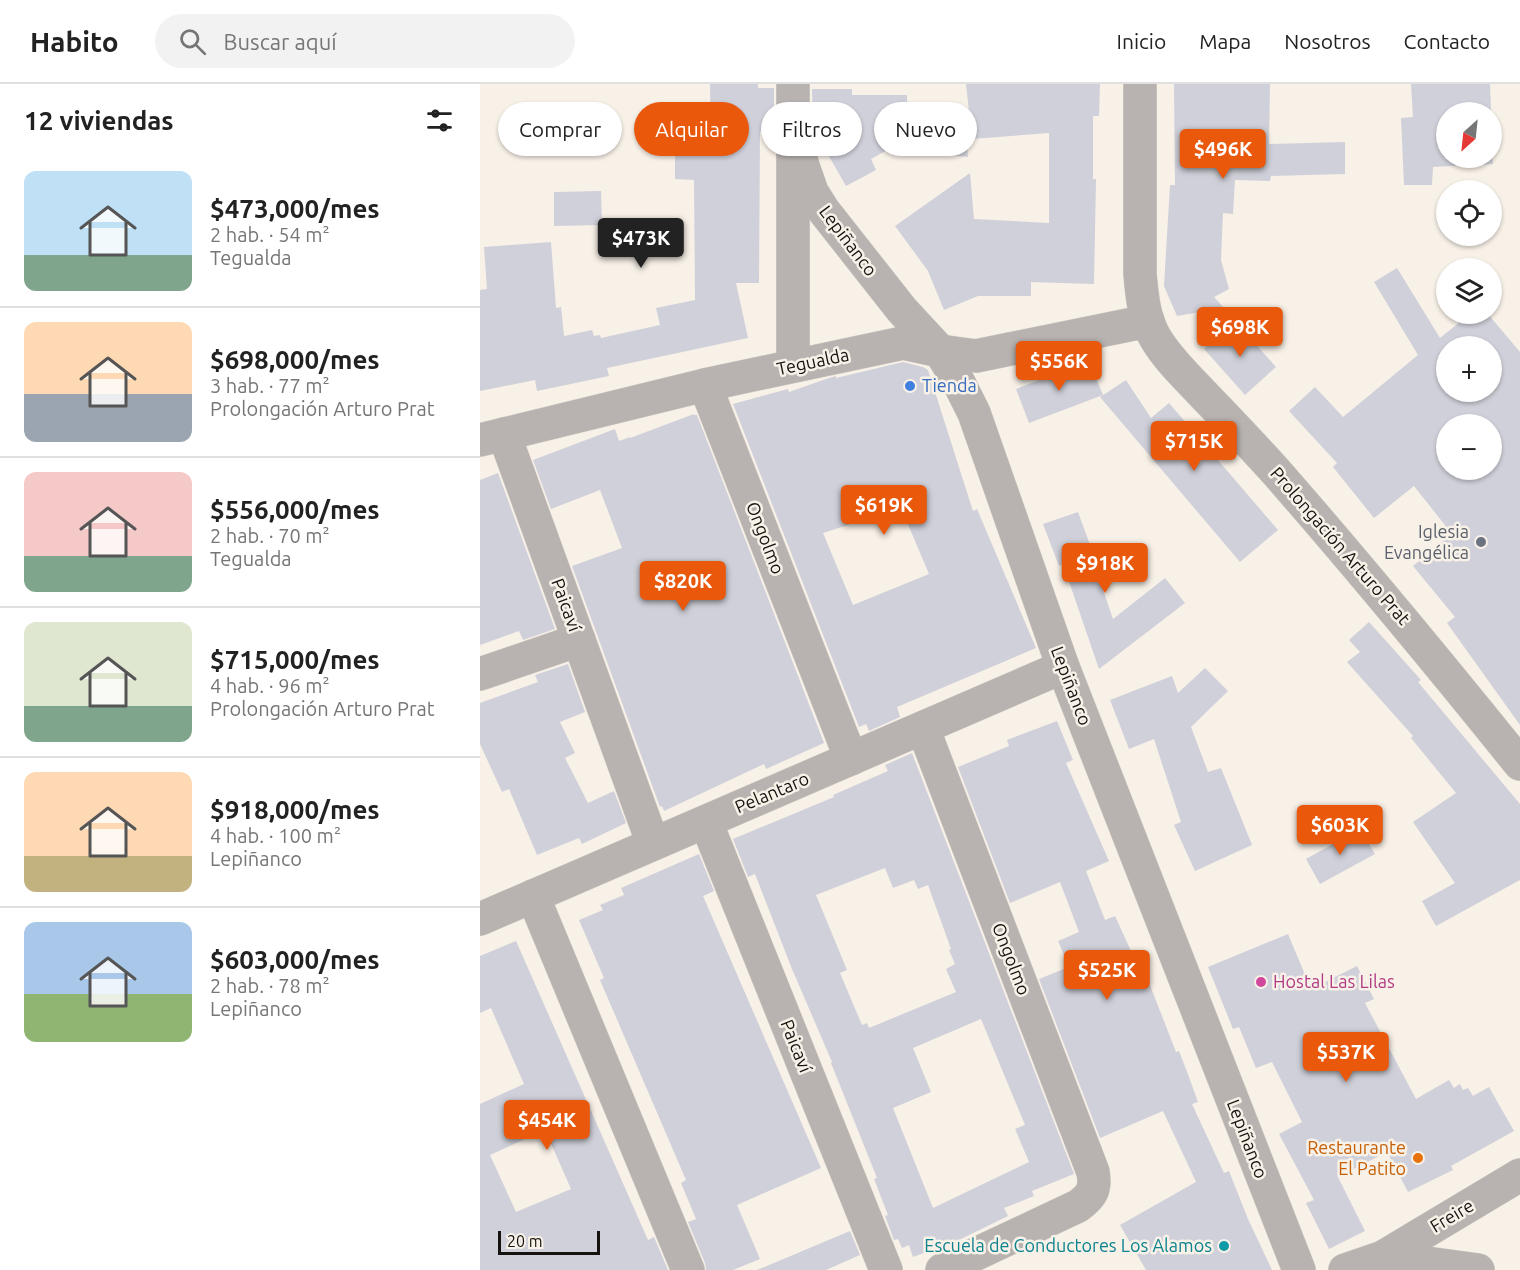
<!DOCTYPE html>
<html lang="es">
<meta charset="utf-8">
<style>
:root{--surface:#fff;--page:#f2f2f2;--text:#222;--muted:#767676;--line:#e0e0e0;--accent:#ea580c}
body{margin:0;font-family:Ubuntu,sans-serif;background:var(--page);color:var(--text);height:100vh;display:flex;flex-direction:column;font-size:22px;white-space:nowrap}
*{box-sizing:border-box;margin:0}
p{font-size:20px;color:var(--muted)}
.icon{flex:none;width:33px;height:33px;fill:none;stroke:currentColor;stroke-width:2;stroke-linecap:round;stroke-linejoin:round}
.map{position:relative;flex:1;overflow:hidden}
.sheet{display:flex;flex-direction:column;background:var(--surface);width:480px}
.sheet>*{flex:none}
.top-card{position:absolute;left:18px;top:18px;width:570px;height:54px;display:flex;gap:12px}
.needle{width:39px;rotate:207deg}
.buttons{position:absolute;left:956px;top:18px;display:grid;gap:12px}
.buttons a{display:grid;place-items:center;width:66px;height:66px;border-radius:50%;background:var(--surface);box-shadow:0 2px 4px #0004;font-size:30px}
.scale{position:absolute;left:18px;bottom:15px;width:102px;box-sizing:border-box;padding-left:6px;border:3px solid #15120f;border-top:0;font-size:16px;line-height:21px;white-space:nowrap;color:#15120f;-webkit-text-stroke:4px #f8f1e8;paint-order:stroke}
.price{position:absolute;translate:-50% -51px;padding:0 14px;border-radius:6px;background:var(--accent);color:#fff;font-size:20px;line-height:39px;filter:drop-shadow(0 2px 3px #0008)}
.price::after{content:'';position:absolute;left:50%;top:36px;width:18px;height:14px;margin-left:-9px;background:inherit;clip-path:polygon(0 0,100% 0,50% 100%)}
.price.on{background:#222;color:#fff}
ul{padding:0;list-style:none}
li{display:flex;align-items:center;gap:18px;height:150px;padding:0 24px}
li+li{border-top:2px solid var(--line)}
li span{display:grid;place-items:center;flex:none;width:168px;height:120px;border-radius:12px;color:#555}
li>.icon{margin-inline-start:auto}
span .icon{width:72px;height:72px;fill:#fffc;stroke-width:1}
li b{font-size:26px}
h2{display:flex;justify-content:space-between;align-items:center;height:72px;padding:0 24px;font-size:26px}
.pill{padding:0 21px;border-radius:27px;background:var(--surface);box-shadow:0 2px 4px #0004;font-size:21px;line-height:54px}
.pill.on{background:var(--accent);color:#fff}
header{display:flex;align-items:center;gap:36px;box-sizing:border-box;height:84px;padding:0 30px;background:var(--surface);border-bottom:2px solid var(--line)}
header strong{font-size:28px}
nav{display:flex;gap:33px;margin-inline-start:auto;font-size:21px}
.search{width:420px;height:54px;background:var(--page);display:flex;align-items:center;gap:15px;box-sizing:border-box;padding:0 21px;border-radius:33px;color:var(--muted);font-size:22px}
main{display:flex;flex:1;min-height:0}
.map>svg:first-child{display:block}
.building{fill:#d0d0da;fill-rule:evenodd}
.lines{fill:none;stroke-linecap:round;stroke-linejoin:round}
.street-casing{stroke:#d4cdc5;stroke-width:34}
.street{stroke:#b8b3b1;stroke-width:33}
.shop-dot{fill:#3f7fe0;stroke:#f8f1e8;stroke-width:2}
.worship-dot{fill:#6b7280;stroke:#f8f1e8;stroke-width:2}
.hotel-dot{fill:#d1479c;stroke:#f8f1e8;stroke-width:2}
.food-dot{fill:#e8710a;stroke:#f8f1e8;stroke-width:2}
.culture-dot{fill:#0f9aa8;stroke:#f8f1e8;stroke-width:2}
.labels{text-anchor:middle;stroke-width:5;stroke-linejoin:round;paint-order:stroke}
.street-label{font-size:18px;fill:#15120f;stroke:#f8f1e8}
.shop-label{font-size:18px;fill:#366cbe;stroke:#f8f1e8;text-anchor:start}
.worship-label{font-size:18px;fill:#5b616d;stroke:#f8f1e8;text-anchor:end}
.hotel-label{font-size:18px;fill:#b23c85;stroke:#f8f1e8;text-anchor:start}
.food-label{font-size:18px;fill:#c56008;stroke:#f8f1e8;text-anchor:end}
.culture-label{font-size:18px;fill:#0d838f;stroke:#f8f1e8;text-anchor:end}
</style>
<header>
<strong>Habito</strong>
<div class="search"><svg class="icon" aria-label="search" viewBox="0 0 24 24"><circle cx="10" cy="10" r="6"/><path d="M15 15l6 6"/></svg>Buscar aquí</div>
<nav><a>Inicio</a><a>Mapa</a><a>Nosotros</a><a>Contacto</a></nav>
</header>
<main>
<section class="sheet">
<h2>12 viviendas<svg class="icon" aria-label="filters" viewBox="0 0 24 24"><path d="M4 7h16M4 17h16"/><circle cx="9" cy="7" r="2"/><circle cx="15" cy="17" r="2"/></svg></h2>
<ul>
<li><span style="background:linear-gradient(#bfe0f5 70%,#7fa58c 0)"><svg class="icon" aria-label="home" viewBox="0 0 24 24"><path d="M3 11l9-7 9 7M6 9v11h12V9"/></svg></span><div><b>$473,000/mes</b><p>2 hab. · 54 m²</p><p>Tegualda</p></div></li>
<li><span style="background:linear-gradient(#ffd9b3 60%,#9aa5b1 0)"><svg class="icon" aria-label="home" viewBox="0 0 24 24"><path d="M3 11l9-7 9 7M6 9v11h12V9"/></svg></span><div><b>$698,000/mes</b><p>3 hab. · 77 m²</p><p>Prolongación Arturo Prat</p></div></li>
<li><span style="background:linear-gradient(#f6c9c9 70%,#7fa58c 0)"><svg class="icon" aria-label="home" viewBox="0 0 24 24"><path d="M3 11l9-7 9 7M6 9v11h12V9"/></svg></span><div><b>$556,000/mes</b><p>2 hab. · 70 m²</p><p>Tegualda</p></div></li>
<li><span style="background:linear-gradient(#dfe7d0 70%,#7fa58c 0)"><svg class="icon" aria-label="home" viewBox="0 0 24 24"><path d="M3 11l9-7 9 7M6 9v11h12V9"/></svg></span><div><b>$715,000/mes</b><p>4 hab. · 96 m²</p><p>Prolongación Arturo Prat</p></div></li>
<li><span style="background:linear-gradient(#ffd9b3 70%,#c2b280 0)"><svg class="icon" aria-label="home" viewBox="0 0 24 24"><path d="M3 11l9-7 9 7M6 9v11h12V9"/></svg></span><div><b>$918,000/mes</b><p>4 hab. · 100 m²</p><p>Lepiñanco</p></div></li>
<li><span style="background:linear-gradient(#a9c7e8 60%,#8fb573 0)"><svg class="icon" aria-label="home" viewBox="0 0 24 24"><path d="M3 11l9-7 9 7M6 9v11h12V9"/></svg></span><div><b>$603,000/mes</b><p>2 hab. · 78 m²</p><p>Lepiñanco</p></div></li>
</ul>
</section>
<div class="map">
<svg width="1040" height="1186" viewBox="0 0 1040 1186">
<rect width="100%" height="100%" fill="#f8f1e8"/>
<g class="building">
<path d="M 230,0 L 278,0 L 278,4 L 294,4 L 294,48 L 280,47 L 279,199 L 256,199 L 268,254 L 127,284 L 129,292 L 57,307 L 55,296 L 0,307 L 0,206 L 7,205 L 4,163 L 71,158 L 76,224 L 81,223 L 84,252 L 112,246 L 114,252 L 120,251 L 121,254 L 180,241 L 176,224 L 215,216 L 214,96 L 195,95 L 195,66 L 231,67 Z"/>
<path d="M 486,0 L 620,0 L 619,32 L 613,32 L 613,95 L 616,95 L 614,200 L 551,198 L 551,212 L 498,212 L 464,226 L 448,187 L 415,142 L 490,89 L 494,135 L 569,139 L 569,49 L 492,55 Z"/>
<path d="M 694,0 L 790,0 L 789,60 L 865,58 L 865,90 L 791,92 L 790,97 L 755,96 L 753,130 L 743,129 L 741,176 L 749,205 L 734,213 L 744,224 L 697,232 L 684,202 L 690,101 L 695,101 Z"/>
<path d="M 931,0 L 1010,0 L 1011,28 L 966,28 L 966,74 L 1011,74 L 1011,32 L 1013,80 L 953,83 L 952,101 L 924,101 L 921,34 L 933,33 Z"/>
<path d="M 332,5 L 372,5 L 372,11 L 427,11 L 427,55 L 391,75 L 396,86 L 366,102 L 335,48 L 333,48 Z"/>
<path d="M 459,44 L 486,46 L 488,73 L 457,70 Z"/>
<path d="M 121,107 L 122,141 L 74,142 L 74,108 Z"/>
<path d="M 917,184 L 960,254 L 990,230 L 1008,230 L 1040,268 L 1040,641 L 967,539 L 975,533 L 933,482 L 972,450 L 934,402 L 894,434 L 853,383 L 857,379 L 809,327 L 835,303 L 863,333 L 938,271 L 894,198 ZM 966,262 L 1011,262 L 1011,308 L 966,308 ZM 966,340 L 1011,340 L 1011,386 L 966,386 Z"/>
<path d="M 755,237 L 796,283 L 765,311 L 724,265 Z"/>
<path d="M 609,277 L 623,311 L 549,339 L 536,305 Z"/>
<path d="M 423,278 L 443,283 L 448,286 L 493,427 L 497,425 L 556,564 L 417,623 L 420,633 L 389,647 L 386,640 L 379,643 L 253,320 L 308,305 L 309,308 L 349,294 L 356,292 L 356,294 ZM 421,424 L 449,490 L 373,521 L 343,449 Z"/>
<path d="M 646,296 L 671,334 L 689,319 L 798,446 L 760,478 L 620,313 Z"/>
<path d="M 214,330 L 214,331 L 217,331 L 344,659 L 286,685 L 284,680 L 184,727 L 182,722 L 180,723 L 92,482 L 142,464 L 120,406 L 71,425 L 53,376 L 135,345 L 139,357 L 150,353 L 150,354 Z"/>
<path d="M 18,389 L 75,545 L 43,556 L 39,547 L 0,561 L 0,396 Z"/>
<path d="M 598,428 L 613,469 L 611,470 L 633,535 L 685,494 L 705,519 L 619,585 L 583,480 L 579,482 L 563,440 Z"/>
<path d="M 889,538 L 941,596 L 938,598 L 1040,720 L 1040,796 L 956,842 L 942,817 L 975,799 L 933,738 L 976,709 L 931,654 L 933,652 L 867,578 L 880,568 L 869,556 Z"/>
<path d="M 88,580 L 105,628 L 80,638 L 95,669 L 85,674 L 108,719 L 134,707 L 146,739 L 102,760 L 99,754 L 57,771 L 29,705 L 22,708 L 0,660 L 0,619 L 58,598 L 55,591 Z"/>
<path d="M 725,584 L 748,607 L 711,643 L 728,688 L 741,684 L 772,761 L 715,787 L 694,741 L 701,738 L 674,655 L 649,665 L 630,616 L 692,592 L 698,609 Z"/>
<path d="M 577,637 L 593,676 L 586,679 L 629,777 L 606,787 L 625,836 L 635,832 L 657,880 L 661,878 L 696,968 L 699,967 L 709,993 L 718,1018 L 712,1020 L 744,1089 L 749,1087 L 768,1135 L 792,1186 L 666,1186 L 640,1141 L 716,1098 L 683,1027 L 620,1054 L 559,895 L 589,883 L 578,857 L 599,848 L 580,798 L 530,819 L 478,683 L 529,662 L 527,656 Z"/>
<path d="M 432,669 L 594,1090 L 552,1107 L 554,1112 L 524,1124 L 528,1132 L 479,1156 L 433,1173 L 429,1161 L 422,1164 L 418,1155 L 414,1156 L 405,1132 L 408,1131 L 394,1095 L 397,1094 L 351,979 L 352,978 L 312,885 L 275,790 L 268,793 L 253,755 L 354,713 L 353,711 L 408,687 L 405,681 ZM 405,784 L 413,804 L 434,796 L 438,805 L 448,801 L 471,865 L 469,866 L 475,880 L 466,885 L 476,908 L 389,944 L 387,939 L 382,941 L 360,889 L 367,886 L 336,811 ZM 501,935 L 545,1041 L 535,1045 L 549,1078 L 453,1124 L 413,1024 L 451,1008 L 433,964 Z"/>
<path d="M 880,745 L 895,770 L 840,800 L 826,775 Z"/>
<path d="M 219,770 L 234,807 L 223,812 L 341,1084 L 257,1121 L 280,1175 L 253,1186 L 226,1186 L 225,1179 L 208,1138 L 216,1135 L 201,1099 L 206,1096 L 120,896 L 124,894 L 99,836 L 123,826 L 120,821 L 144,811 L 141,804 Z"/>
<path d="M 808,850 L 831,905 L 877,882 L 894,915 L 885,919 L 936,1015 L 969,996 L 974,1004 L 980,1000 L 983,1006 L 988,1004 L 993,1012 L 1009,1003 L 1034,1047 L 971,1082 L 973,1086 L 928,1108 L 907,1068 L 858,1093 L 885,1147 L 849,1165 L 826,1119 L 834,1116 L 799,1050 L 822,1038 L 792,978 L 776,984 L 759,943 L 753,945 L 728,883 Z"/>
<path d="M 36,857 L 168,1156 L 174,1153 L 188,1186 L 0,1186 L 0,1020 L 44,1000 L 11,924 L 0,929 L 0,872 ZM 65,1046 L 91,1105 L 36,1128 L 10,1071 Z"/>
<path d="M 370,1147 L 380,1171 L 346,1186 L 277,1186 Z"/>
</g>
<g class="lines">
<defs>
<g id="street">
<path d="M 660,0 L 660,190 C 662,212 664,236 676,255 C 688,275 705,291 720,307 C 747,335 773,362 798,390 C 881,485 961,582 1040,680"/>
<path d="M 313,48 L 323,82 L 332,108 L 344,127 L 422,226 L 460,267 L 478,297 L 494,329 L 583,583 L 819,1186"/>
<path d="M 313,281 L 313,0"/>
<path d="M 225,301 L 371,675"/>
<path d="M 24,350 L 173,760"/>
<path d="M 0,356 L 225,301 L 423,259 L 460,267 L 496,272 L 668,237"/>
<path d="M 0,590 L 99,556"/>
<path d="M 443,644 L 613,1088 C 616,1105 612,1112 598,1122 L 462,1186"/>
<path d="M 226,738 L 406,1186"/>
<path d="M 53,812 L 208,1186"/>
<path d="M 0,835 L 583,583"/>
<path d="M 903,1173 L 998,1186"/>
<path d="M 865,1186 L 903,1173 L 1040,1091"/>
</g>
</defs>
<use href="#street" class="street-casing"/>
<use href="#street" class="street"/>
</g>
<circle class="shop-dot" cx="430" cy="302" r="6"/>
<circle class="worship-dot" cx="1001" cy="458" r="6"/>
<circle class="hotel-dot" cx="781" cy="898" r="6"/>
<circle class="food-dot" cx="938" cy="1074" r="6"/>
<circle class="culture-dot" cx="744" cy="1162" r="6"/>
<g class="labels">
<g class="street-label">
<text transform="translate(368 157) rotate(53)" y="6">Lepiñanco</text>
<text transform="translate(333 278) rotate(-12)" y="6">Tegualda</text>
<text transform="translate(285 454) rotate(69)" y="6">Ongolmo</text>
<text transform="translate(860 462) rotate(49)" y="6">Prolongación Arturo Prat</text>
<text transform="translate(86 521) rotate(70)" y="6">Paicaví</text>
<text transform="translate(591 602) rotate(69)" y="6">Lepiñanco</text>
<text transform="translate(292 709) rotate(-23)" y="6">Pelantaro</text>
<text transform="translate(531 875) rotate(69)" y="6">Ongolmo</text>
<text transform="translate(316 962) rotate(68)" y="6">Paicaví</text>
<text transform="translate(767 1055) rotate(69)" y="6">Lepiñanco</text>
<text transform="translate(972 1132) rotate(-31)" y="6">Freire</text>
</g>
<g class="shop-label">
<text x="442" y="308">Tienda</text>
</g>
<g class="worship-label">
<text x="989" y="454">Iglesia<tspan x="989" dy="21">Evangélica</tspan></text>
</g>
<g class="hotel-label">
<text x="793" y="904">Hostal Las Lilas</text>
</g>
<g class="food-label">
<text x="926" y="1070">Restaurante<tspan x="926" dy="21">El Patito</tspan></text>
</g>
<g class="culture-label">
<text x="732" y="1168">Escuela de Conductores Los Alamos</text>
</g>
</g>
</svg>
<div class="buttons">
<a><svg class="needle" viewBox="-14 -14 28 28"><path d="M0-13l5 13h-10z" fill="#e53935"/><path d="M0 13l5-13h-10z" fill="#767676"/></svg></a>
<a><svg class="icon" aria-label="locate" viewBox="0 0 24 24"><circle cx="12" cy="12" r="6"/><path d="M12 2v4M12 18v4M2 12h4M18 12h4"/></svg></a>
<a><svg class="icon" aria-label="layers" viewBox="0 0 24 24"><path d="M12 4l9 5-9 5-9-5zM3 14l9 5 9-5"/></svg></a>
<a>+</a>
<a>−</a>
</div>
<div class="scale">20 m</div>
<b class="price" style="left:743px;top:96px">$496K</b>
<b class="price on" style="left:161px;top:185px">$473K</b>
<b class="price" style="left:760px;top:274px">$698K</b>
<b class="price" style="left:579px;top:308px">$556K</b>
<b class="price" style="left:714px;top:388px">$715K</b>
<b class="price" style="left:404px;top:452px">$619K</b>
<b class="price" style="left:625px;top:510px">$918K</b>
<b class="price" style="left:203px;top:528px">$820K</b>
<b class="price" style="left:860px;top:772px">$603K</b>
<b class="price" style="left:627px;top:917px">$525K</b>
<b class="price" style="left:866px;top:999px">$537K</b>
<b class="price" style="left:67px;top:1067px">$454K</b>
<div class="top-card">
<a class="pill">Comprar</a>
<a class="pill on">Alquilar</a>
<a class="pill">Filtros</a>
<a class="pill">Nuevo</a>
</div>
</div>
</main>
